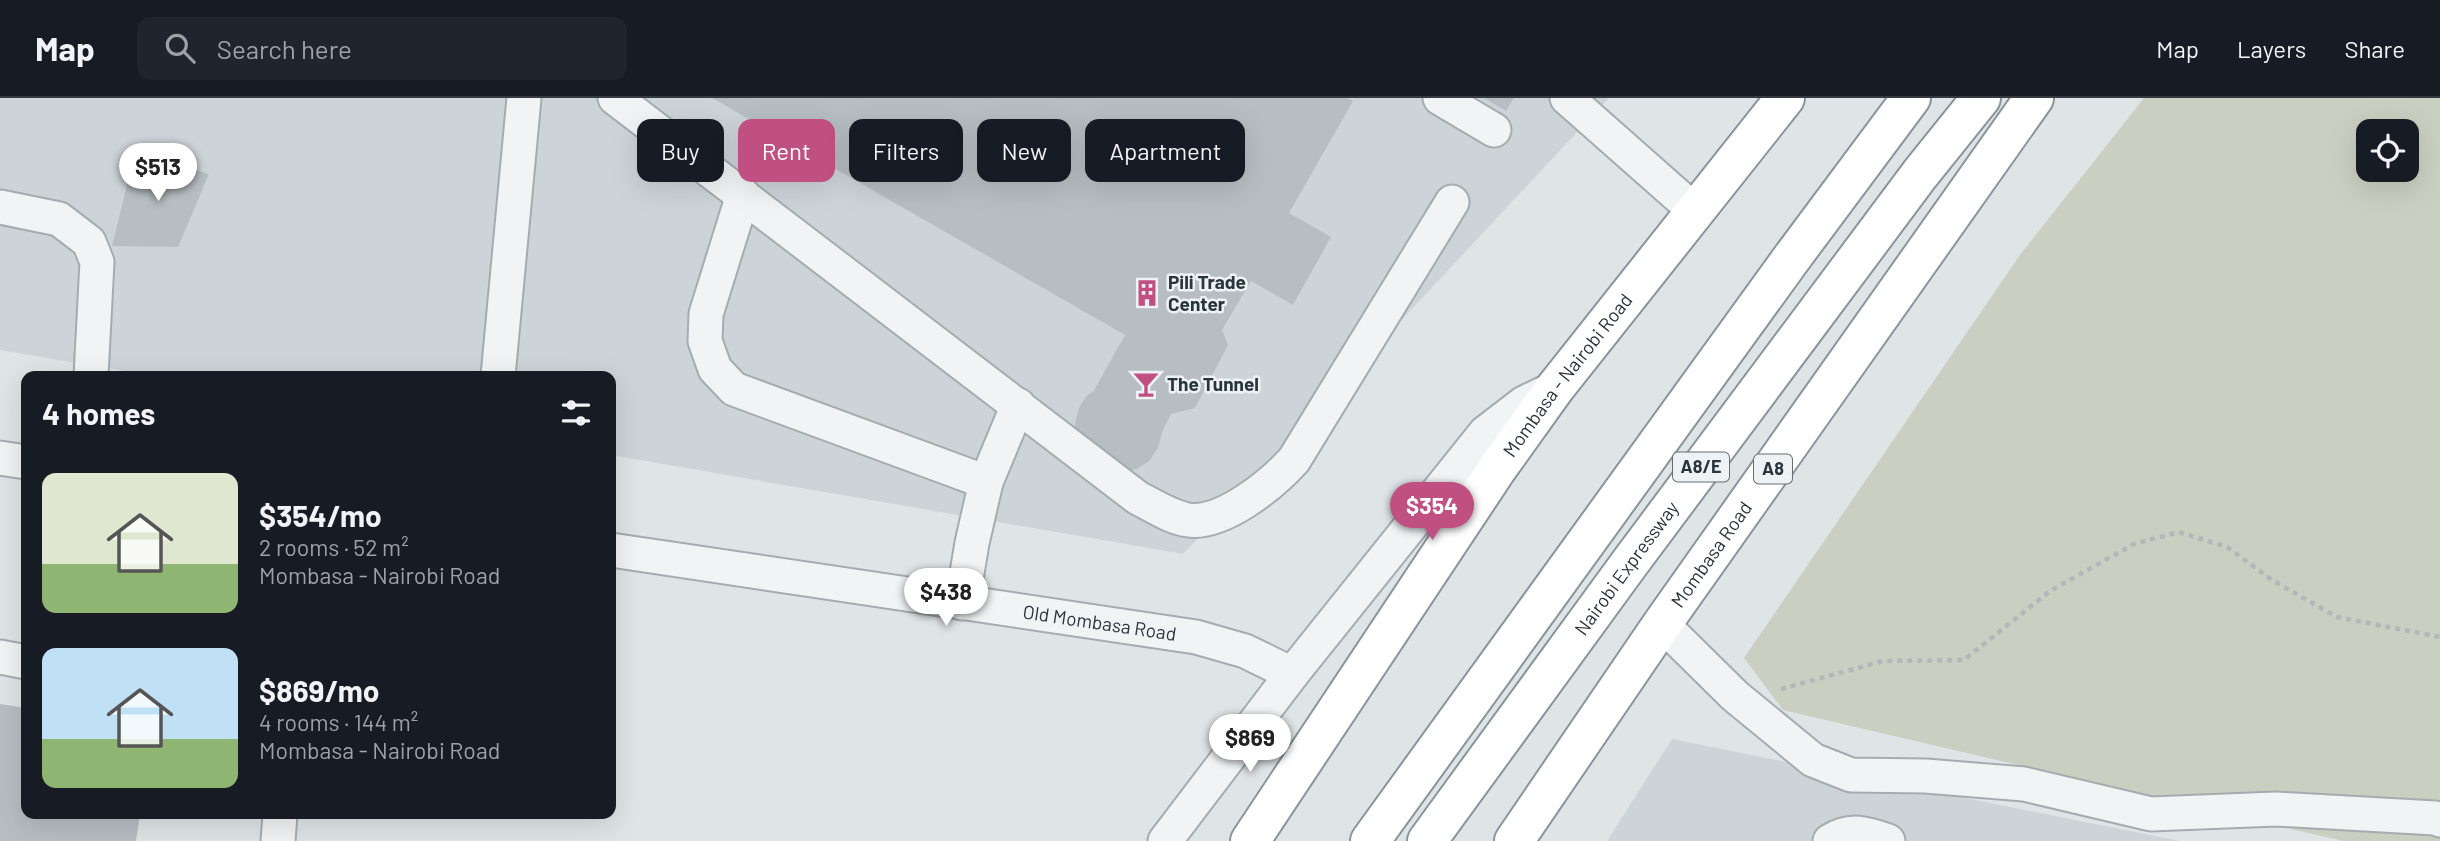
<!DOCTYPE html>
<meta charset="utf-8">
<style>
:root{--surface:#171b24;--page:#20242c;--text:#f1f3f6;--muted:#9ea1a6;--line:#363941;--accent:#bf5081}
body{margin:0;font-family:Barlow,sans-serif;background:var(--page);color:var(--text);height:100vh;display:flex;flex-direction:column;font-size:26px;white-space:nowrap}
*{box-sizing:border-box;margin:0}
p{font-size:23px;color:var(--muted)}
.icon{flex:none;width:38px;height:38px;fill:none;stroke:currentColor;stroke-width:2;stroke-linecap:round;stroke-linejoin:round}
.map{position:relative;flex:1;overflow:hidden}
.drawer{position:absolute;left:21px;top:273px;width:595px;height:448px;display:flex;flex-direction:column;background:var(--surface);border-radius:14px;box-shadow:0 7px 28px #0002}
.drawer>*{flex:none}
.hud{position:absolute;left:637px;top:21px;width:665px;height:63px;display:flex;gap:14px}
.tools{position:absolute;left:2356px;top:21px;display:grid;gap:14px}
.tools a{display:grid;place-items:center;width:63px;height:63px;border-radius:14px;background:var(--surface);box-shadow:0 7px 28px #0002;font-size:35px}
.price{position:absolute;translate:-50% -60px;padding:0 16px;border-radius:24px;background:#fff;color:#222;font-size:23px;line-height:46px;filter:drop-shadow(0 2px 4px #0008)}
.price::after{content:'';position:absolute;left:50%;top:42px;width:21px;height:16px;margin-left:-10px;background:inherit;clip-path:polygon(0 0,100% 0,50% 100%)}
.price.on{background:var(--accent);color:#fff}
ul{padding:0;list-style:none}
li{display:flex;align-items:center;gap:21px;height:175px;padding:0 21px}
li span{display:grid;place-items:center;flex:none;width:196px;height:140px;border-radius:14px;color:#555}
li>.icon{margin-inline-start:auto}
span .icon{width:84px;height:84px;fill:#fffc;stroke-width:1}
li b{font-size:30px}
h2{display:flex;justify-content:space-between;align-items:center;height:84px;padding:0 21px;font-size:30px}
.tag{padding:0 24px;border-radius:14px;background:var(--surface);box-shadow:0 7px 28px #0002;font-size:24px;line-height:63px}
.tag.on{background:var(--accent);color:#fff}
header{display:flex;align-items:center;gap:42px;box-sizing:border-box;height:98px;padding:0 35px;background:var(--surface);border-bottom:2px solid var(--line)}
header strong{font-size:33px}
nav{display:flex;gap:38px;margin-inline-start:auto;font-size:24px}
.search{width:490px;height:63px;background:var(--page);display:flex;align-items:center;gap:18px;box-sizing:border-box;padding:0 24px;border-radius:14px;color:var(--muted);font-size:26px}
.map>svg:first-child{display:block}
.built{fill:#cdd4d8}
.green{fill:#c9cfc1;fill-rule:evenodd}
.building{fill:#b6bec2}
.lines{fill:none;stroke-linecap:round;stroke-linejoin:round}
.minor-casing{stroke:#a5acb0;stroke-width:37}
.highway-casing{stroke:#88959b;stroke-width:42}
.path{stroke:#b1b7ba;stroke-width:4.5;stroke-dasharray:5 5;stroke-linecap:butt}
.minor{stroke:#f1f4f5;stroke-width:33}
.highway{stroke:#fff;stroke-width:38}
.labels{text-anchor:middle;stroke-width:5;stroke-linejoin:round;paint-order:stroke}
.shield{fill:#eef2f4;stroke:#646e73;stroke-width:2}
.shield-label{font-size:18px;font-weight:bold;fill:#29353c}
.poi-label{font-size:19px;font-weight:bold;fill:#29353c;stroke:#eef2f4;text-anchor:start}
.street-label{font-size:19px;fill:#29353c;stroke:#eef2f4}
</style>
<header>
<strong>Map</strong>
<div class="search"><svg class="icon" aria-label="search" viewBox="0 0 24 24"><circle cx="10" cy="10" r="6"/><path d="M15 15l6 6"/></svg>Search here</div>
<nav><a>Map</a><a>Layers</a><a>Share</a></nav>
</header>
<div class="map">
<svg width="2440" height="743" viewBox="0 0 2440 743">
<rect width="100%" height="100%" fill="#dfe4e6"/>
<g class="built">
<path d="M 0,0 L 1609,0 L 1183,456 L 611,357 L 611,278 L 154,278 L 0,252 Z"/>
<path d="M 1672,641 L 2180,743 L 1607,743 Z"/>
</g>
<path class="green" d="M 2144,0 L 2440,0 L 2440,743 L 2343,743 L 1783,612 L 1744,560 L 2020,157 ZM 2368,33 L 2406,33 L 2406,72 L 2368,72 Z"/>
<g class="building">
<path d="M 712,0 L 1347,0 L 1353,3 L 1289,115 L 1331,139 L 1293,207 L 1251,183 L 1222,232 L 1228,247 L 1195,310 L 1171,316 L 1162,334 L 1158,350 L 1149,363 L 1137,371 L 1125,373 L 1077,342 L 1075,326 L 1079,310 L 1086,298 L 1093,294 L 1125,237 Z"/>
<path d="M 1484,0 L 1514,0 L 1506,13 Z"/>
<path d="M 135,54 L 209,76 L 178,149 L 112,148 Z"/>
<path d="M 0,606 L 26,610 L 26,716 L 140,716 L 136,743 L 0,743 Z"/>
</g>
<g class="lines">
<defs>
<g id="minor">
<path d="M 615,0 L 1138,400 C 1154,408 1170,419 1188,422 C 1223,427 1272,386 1294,362 L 1452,104"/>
<path d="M 1440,0 L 1494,32"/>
<path d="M 1567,0 L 1695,113"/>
<path d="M 743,97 L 706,216 L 705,243 L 715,271 L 734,291 L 986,384"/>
<path d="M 0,109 L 59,121 L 89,144 L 97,164 L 91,278"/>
<path d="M 498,278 L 524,0"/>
<path d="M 0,360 L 26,364"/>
<path id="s1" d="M 611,452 L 1196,539 L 1245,553 L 1292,576"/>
<path d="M 962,505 L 972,445 L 986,384 L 1018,307"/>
<path d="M 1662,526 L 1735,598 L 1813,662 L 1851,677 L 1926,678 L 2024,686 L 2151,716 L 2276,711 L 2435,720 L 2440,722"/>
<path d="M 0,559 L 26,564"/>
<path d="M 278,743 L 280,716"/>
<path d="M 1165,743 L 1292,576 L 1485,335 L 1524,305 L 1555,290"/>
<path d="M 1830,743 C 1850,730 1867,735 1888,743"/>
</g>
<g id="highway">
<path id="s2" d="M 1250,743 L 1497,371 L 1555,290 L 1785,0"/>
<path d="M 1370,743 L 1791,161 L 1911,0"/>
<path id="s3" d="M 1427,743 L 1629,466 L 1920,76 L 1981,0"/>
<path id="s4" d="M 1514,743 L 1662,526 L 2034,0"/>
</g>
</defs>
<use href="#minor" class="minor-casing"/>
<use href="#highway" class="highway-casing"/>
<path class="path" d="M 1781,591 L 1883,563 L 1964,562 L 2050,493 L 2134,446 L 2179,434 L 2227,449 L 2272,482 L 2337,519 L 2440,539"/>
<use href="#minor" class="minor"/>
<use href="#highway" class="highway"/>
</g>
<defs>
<symbol id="building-bare" viewBox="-9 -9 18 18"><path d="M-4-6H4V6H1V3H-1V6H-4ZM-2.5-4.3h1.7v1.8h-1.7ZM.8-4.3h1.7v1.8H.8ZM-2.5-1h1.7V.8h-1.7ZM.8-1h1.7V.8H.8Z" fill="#bf5081" stroke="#eef2f4" stroke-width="2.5" paint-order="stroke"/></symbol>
<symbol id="bar-bare" viewBox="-9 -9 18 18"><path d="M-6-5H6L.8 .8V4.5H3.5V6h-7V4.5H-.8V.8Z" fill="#bf5081" stroke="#eef2f4" stroke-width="2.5" paint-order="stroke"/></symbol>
</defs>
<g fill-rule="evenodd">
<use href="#building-bare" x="1128" y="176" width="38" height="38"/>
<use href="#bar-bare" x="1127" y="267" width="38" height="38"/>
</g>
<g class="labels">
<g class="shield">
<rect x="1673" y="354.5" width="56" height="29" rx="5"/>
<rect x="1754" y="356.5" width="38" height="29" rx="5"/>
</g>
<g class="shield-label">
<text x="1701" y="375">A8/E</text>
<text x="1773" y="377">A8</text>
</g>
<g class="poi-label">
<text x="1168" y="191">Pili Trade<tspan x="1168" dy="22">Center</tspan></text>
<text x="1167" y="293">The Tunnel</text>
</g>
<g class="street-label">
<text dy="7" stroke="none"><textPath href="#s2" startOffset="564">Mombasa - Nairobi Road</textPath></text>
<text dy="7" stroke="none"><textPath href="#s4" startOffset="348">Mombasa Road</textPath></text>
<text dy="7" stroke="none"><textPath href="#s3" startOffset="338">Nairobi Expressway</textPath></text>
<text dy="7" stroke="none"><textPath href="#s1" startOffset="494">Old Mombasa Road</textPath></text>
</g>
</g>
</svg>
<div class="tools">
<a><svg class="icon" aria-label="locate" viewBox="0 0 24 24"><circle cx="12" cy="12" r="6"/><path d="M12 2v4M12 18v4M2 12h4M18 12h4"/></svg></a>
</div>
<b class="price" style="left:158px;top:105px">$513</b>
<b class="price on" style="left:1432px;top:444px">$354</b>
<b class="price" style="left:946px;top:530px">$438</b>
<b class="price" style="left:1250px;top:676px">$869</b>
<div class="hud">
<a class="tag">Buy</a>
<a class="tag on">Rent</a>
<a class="tag">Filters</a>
<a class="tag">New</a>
<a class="tag">Apartment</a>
</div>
<section class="drawer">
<h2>4 homes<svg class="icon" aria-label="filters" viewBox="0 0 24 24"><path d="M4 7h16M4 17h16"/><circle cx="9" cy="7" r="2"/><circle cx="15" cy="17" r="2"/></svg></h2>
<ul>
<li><span style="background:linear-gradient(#dfe7d0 65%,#8fb573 0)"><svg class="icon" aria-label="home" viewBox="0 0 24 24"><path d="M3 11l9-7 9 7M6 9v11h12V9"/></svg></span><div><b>$354/mo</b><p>2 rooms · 52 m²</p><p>Mombasa - Nairobi Road</p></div></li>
<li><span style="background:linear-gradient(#bfe0f5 65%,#8fb573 0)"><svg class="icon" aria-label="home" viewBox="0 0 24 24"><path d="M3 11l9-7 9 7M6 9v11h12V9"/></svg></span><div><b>$869/mo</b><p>4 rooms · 144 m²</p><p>Mombasa - Nairobi Road</p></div></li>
</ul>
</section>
</div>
